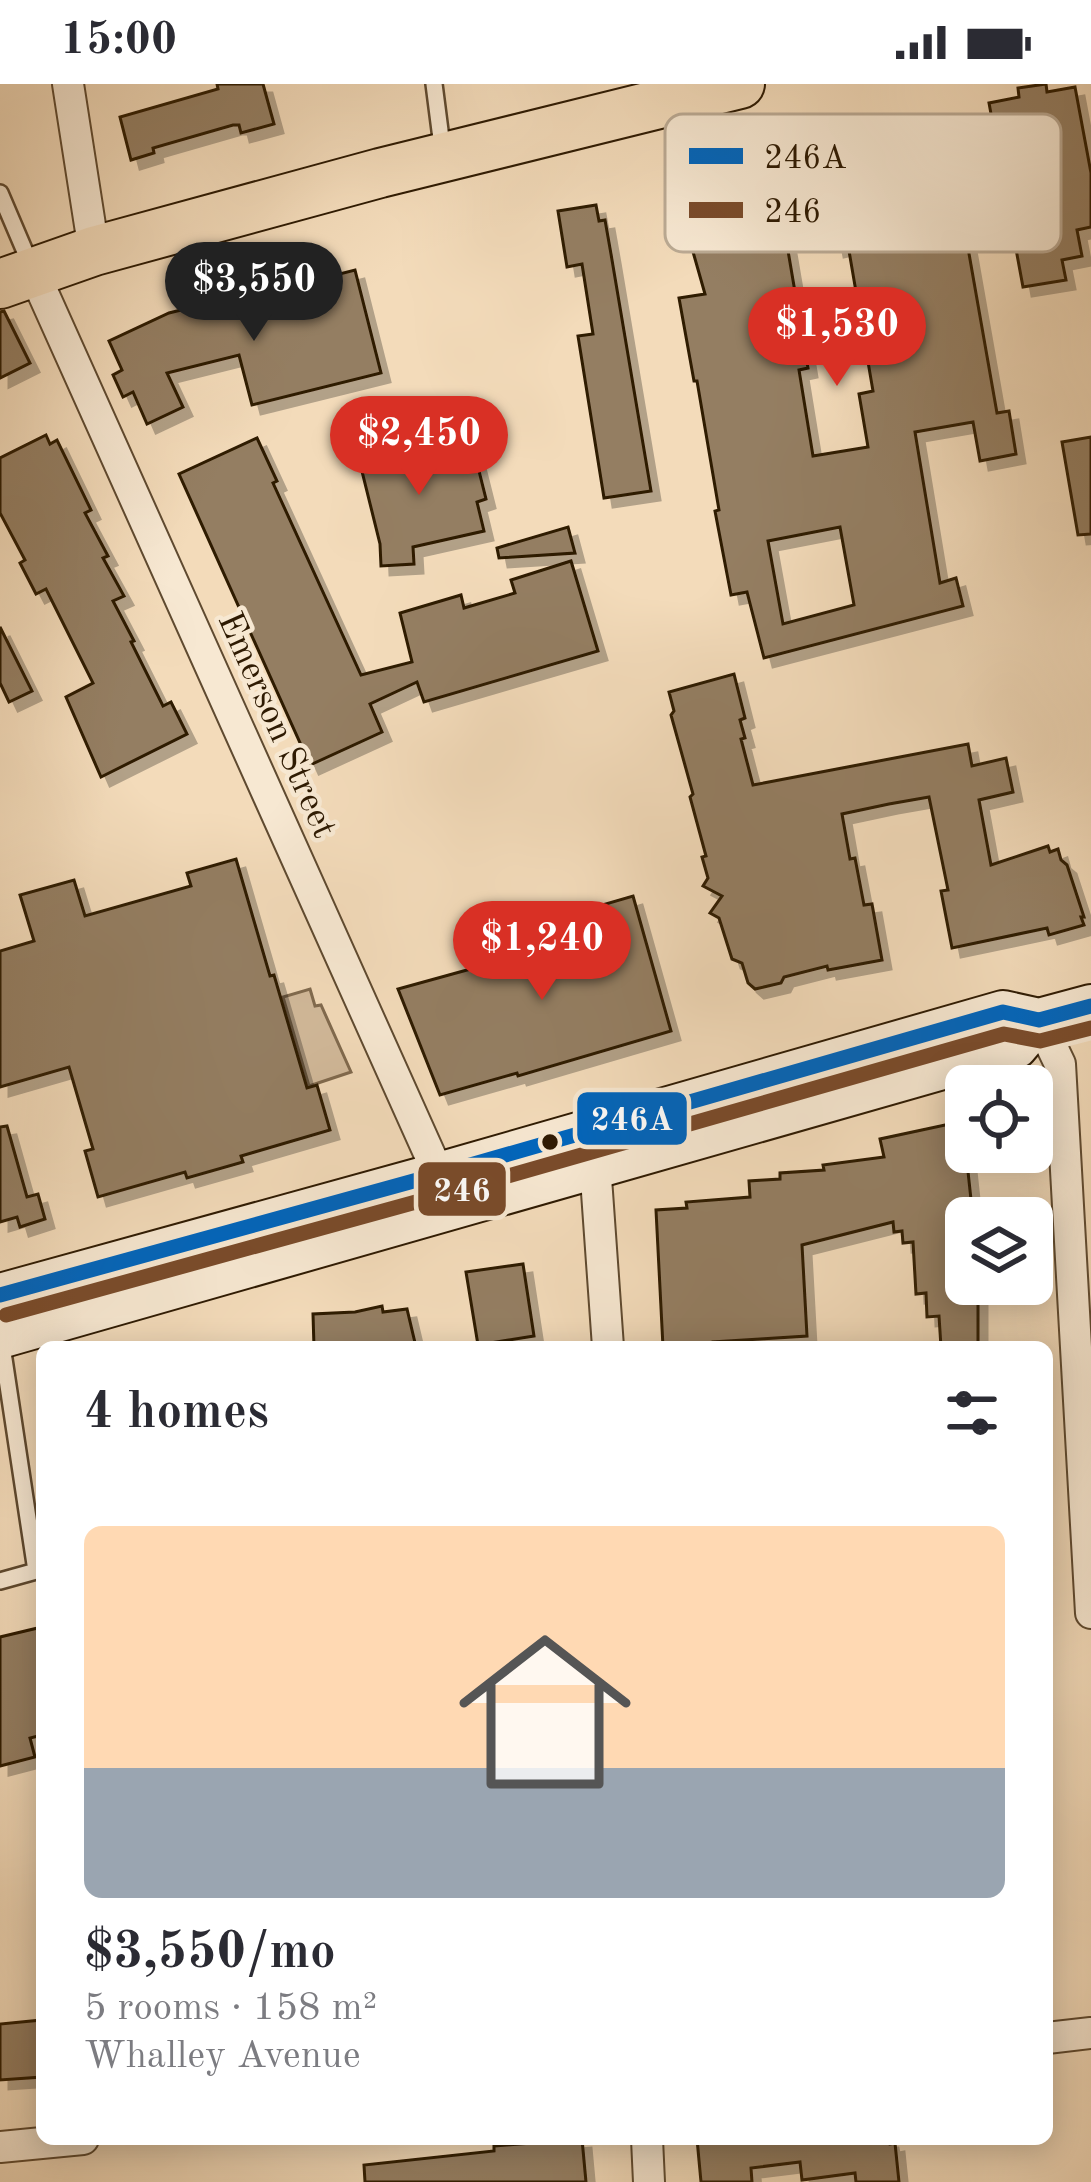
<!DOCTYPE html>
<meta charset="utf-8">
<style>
:root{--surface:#fff;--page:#f7f7f7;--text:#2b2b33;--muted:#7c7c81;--line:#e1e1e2;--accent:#d93025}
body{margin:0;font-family:"Old Standard TT",serif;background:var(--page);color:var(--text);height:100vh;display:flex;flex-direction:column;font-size:45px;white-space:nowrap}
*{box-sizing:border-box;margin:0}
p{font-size:39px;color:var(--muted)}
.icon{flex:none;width:66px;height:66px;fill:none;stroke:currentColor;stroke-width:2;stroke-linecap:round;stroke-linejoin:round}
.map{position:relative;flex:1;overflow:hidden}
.details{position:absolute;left:36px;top:1257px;width:1017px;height:804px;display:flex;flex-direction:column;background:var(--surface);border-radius:18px;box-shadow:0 6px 30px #0003}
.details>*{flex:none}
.controls{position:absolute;left:945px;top:981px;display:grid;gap:24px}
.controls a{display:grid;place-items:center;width:108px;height:108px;border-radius:18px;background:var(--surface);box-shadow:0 6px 30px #0003;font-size:60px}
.price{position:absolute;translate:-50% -102px;padding:0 27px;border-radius:42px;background:var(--accent);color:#fff;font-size:39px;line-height:78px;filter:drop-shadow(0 3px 6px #0008)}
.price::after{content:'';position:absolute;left:50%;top:72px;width:36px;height:27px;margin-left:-18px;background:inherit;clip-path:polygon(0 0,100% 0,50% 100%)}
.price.current{background:#222;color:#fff}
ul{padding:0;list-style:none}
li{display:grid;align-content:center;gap:24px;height:636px;padding:0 48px}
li+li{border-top:3px solid var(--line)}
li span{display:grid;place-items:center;height:372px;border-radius:18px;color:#555}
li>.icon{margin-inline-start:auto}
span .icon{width:216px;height:216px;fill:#fffc;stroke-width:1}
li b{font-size:51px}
h2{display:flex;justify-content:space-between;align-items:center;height:144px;padding:0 48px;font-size:51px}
.status{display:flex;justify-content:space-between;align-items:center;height:84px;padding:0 60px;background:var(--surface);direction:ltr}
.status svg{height:33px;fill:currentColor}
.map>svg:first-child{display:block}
.green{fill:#d2ba9b;stroke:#806a4e;stroke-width:3}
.building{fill:#947e62;stroke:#2e1a02;stroke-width:3;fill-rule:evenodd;filter:url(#shadow)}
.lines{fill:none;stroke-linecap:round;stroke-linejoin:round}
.service-casing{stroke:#5f4a30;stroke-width:20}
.minor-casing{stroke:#5f4a30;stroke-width:34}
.secondary-casing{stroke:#2e1a02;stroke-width:46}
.primary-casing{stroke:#2e1a02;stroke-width:52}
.service{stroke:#f7e8d2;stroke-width:15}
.minor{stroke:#f7e8d2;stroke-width:30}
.secondary{stroke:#f7e8d2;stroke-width:42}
.primary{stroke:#f3dbba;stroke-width:48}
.bus-1-casing{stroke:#f7e8d2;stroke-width:24}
.bus-2-casing{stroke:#f7e8d2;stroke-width:24}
.bus-1{stroke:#0065bd;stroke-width:15}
.bus-2{stroke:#7a4b2a;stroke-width:15}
.bus-dot{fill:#2e1a02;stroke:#f7e8d2;stroke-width:4.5}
.labels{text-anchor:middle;stroke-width:9;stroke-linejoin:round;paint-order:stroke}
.street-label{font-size:36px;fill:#2e1a02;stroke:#f7e8d2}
.key{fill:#f7e8d2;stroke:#bbaa94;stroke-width:3}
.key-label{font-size:33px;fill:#2e1a02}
.line-badge{stroke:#f7e8d2;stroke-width:4.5}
.badge-label{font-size:33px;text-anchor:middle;font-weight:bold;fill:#fff}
</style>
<div class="status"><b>15:00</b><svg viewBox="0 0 49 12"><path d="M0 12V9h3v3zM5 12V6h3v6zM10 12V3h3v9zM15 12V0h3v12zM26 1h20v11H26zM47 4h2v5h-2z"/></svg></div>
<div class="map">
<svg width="1091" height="2098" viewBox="0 0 1091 2098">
<defs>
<filter id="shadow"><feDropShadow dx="9" dy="9" stdDeviation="0" flood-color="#0004"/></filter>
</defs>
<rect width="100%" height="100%" fill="#f3dbba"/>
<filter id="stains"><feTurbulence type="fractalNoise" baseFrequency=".00167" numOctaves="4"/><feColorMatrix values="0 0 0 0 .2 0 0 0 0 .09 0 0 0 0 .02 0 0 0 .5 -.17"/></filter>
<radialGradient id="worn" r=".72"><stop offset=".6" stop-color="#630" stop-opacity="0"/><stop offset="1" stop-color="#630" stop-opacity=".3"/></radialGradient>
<path class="green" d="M 310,905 L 315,922 L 321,921 L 351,988 L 309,1002 L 283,913 Z"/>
<g class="building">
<path d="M 217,0 L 263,0 L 274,40 L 241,49 L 239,41 L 233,41 L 153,64 L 154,69 L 131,76 L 120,33 L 218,5 Z"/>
<path d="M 1046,0 L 1047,8 L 1075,3 L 1091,89 L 1091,143 L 1077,146 L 1082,172 L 1062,176 L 1066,196 L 1023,203 L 989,19 L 1019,13 L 1018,4 Z"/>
<path d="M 945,33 L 997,329 L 1009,327 L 1016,370 L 980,377 L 973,338 L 915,348 L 940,499 L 956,494 L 963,522 L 764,574 L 747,508 L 731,511 L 715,427 L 719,426 L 697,297 L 694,297 L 679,214 L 705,210 L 676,108 L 733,92 L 732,86 L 764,80 L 767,98 L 776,96 L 803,255 L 808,284 L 799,286 L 813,372 L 868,363 L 859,310 L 873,307 L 848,161 L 835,164 L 825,108 L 840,105 L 832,61 L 902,50 L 900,41 ZM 840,443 L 854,521 L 783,540 L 768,457 Z"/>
<path d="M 596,121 L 599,137 L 605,136 L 611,170 L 651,407 L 604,414 L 578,252 L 593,250 L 582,180 L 567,183 L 558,127 Z"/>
<path d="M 355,186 L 381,289 L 252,321 L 239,271 L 167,289 L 183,323 L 147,340 L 133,308 L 123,313 L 113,291 L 122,286 L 109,257 L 169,229 L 209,219 L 210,223 Z"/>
<path d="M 4,227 L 30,279 L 0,294 L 0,228 Z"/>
<path d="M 395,348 L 404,385 L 474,367 L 486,415 L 477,418 L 484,447 L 413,463 L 414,480 L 381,482 L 380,460 L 355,359 Z"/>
<path d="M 46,351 L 50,360 L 57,356 L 91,426 L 85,429 L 108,472 L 103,474 L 124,512 L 113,517 L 134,557 L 131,558 L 163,622 L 171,618 L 187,650 L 101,693 L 66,613 L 93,599 L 46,505 L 36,510 L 20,479 L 25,476 L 0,429 L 0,374 Z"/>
<path d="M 1091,353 L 1091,450 L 1078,451 L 1062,358 Z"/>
<path d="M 257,354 L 277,397 L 273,399 L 361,591 L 412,578 L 400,529 L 461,511 L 464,524 L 515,509 L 511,496 L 571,477 L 598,567 L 424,618 L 417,598 L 370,620 L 382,648 L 310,681 L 179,390 Z"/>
<path d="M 568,443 L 575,469 L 499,474 L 497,464 Z"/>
<path d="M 0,543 L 32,607 L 9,618 L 0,599 Z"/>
<path d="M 734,590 L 745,634 L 740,636 L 745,654 L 741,655 L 753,701 L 968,660 L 972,682 L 1006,674 L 1013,708 L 979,716 L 991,781 L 1048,762 L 1050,768 L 1058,765 L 1061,776 L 1067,781 L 1084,833 L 1081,833 L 1084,841 L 1049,851 L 1047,844 L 952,864 L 941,807 L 948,806 L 929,713 L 889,720 L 842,730 L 850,775 L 855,774 L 864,821 L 872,820 L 882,876 L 828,886 L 827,882 L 784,893 L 781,899 L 755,905 L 748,899 L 742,879 L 732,875 L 719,834 L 710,829 L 722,812 L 703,802 L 708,794 L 702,773 L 706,772 L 690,713 L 693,710 L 671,631 L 674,627 L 669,608 Z"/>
<path d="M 236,775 L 270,892 L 274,891 L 307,1004 L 317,1001 L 330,1046 L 241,1072 L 243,1078 L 187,1094 L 185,1088 L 98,1113 L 85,1067 L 93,1065 L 69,983 L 0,1003 L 0,867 L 34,857 L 20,811 L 74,796 L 85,832 L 191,802 L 187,789 Z"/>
<path d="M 633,812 L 671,947 L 518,992 L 517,989 L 440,1011 L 398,905 L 561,860 L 554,835 Z"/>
<path d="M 959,1038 L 960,1043 L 966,1042 L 966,1069 L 973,1134 L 966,1134 L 966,1200 L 978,1200 L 978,1263 L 941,1263 L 939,1232 L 927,1233 L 926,1209 L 916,1210 L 913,1158 L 903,1159 L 902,1147 L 894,1148 L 893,1138 L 802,1161 L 807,1252 L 713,1258 L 713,1263 L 663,1263 L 656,1126 L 687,1124 L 686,1118 L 750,1113 L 749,1097 L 780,1095 L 780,1089 L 824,1086 L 823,1081 L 884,1073 L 880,1055 Z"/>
<path d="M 7,1042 L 27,1113 L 38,1110 L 45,1135 L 20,1143 L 17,1133 L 0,1138 L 0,1043 Z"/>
<path d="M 523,1180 L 534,1252 L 478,1261 L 466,1188 Z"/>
<path d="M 382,1222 L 383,1228 L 407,1225 L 416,1263 L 314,1263 L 313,1230 L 355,1228 Z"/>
<path d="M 42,1543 L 42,1651 L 30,1654 L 35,1673 L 0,1682 L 0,1553 Z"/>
<path d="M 42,1936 L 42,1993 L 0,1996 L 0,1940 Z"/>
<path d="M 582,2055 L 586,2098 L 365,2098 L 364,2081 L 494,2067 L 494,2062 Z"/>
<path d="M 697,2055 L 711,2055 L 714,2058 L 747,2055 L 748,2059 L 797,2055 L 889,2055 L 890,2060 L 895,2059 L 899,2098 L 856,2098 L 855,2089 L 802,2096 L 800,2078 L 751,2084 L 752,2098 L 701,2098 Z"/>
</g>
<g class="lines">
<defs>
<g id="service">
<path d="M 434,0 L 443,70"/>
<path d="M 0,109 L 32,184"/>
<path d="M 0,1497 L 36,1487 L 1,1255"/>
</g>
<g id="minor">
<path d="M 68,0 L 94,167"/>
<path d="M 33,187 L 447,1109"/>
<path d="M 1039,936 L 1060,980 L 1091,1529"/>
<path d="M 594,1066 L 608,1263"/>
<path d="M 1047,1954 L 1091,1949"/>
<path d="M 647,2055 L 649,2098"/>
<path d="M 0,2063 L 83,2055"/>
</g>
<g id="secondary">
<path d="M 0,1211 L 439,1090 L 1003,928 L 1039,936 L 1091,922"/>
<path d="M 0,1253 L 1016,963 L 1039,936"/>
</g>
<path id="primary" d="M 0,200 L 94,167 L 380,89 L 740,0"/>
</defs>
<use href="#service" class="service-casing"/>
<use href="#minor" class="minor-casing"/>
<use href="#secondary" class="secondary-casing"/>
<use href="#primary" class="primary-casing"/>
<use href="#service" class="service"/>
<use href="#minor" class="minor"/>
<use href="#secondary" class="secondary"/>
<use href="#primary" class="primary"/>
<defs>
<path id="bus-1" d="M 0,1211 L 439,1090 L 1003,928 L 1039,936 L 1091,922"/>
<path id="bus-2" d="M 6,1231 L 445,1110 L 1004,950 L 1040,957 L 1091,944"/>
</defs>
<use href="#bus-1" class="bus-1-casing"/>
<use href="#bus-2" class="bus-2-casing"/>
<use href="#bus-1" class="bus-1"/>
<use href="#bus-2" class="bus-2"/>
</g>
<circle class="bus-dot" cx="550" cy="1058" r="10"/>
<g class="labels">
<g class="street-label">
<text transform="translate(279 640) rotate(66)" y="13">Emerson Street</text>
</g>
</g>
<rect x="665" y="30" width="396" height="138" rx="18" class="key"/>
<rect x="689" y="64" width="54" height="16" fill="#0065bd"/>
<rect x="689" y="118" width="54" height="16" fill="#7a4b2a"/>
<g class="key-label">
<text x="764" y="84">246A</text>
<text x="764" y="138">246</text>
</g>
<g class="line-badge">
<rect x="575" y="1006" width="114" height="57" rx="12" fill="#0065bd"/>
<rect x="416" y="1076" width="92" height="58" rx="12" fill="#7a4b2a"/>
</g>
<g class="badge-label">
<text x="632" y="1046">246A</text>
<text x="462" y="1117">246</text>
</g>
<rect width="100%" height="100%" filter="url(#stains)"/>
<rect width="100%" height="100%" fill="url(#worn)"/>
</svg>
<div class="controls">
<a><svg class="icon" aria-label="locate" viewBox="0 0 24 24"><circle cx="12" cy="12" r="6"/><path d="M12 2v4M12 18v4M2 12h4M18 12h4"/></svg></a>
<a><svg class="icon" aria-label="layers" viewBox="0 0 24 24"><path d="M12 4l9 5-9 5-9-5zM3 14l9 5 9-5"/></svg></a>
</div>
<b class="price current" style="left:254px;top:260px">$3,550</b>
<b class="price" style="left:837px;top:305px">$1,530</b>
<b class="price" style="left:419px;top:414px">$2,450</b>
<b class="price" style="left:542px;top:919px">$1,240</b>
<section class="details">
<h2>4 homes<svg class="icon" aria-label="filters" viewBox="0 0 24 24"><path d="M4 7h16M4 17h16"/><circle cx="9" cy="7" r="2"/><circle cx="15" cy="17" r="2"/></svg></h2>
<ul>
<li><span style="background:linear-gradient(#ffd9b3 65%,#9aa5b1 0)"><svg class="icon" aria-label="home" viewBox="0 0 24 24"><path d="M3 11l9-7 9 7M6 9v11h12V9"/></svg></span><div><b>$3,550/mo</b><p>5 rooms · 158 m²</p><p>Whalley Avenue</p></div></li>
</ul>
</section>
</div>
